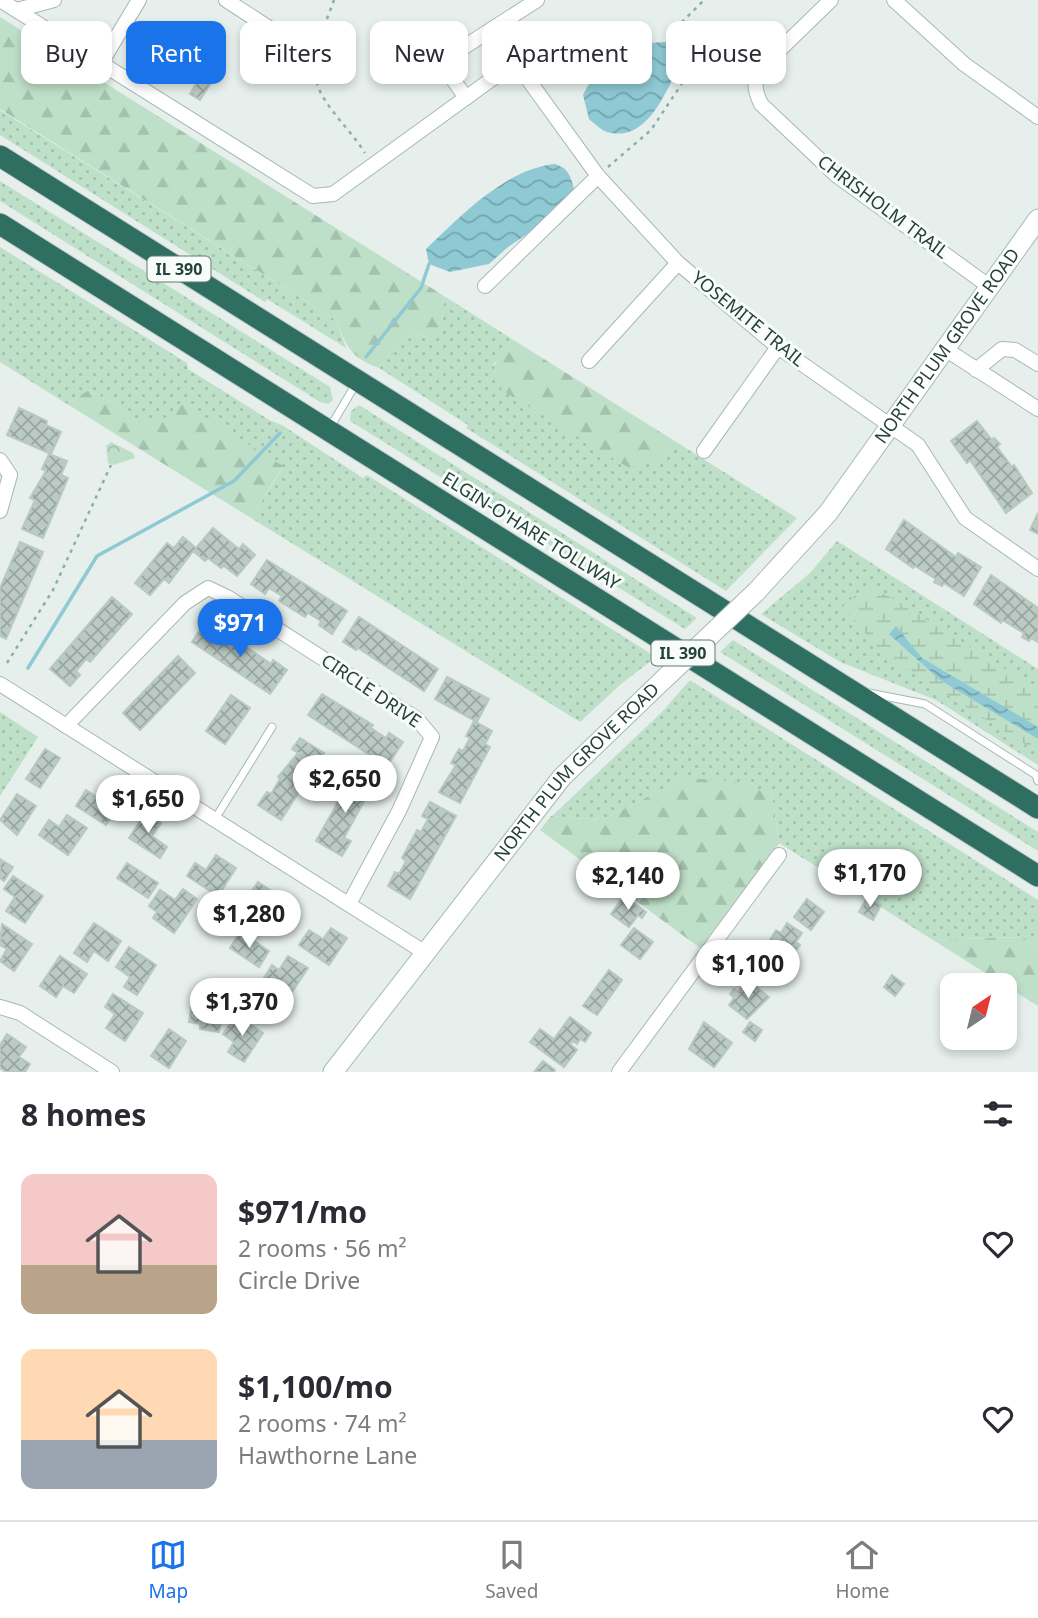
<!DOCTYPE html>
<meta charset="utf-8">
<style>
:root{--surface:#fff;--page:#f2f2f3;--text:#2b2b33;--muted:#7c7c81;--line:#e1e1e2;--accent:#1a73e8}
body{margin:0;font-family:"Noto Sans",sans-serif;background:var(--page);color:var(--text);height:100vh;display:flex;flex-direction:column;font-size:26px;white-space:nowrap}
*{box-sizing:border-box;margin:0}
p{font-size:23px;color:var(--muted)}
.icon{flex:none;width:38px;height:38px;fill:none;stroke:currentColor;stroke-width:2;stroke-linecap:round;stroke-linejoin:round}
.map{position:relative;height:1072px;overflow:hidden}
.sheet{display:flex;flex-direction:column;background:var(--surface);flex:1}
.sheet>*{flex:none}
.hud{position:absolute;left:21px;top:21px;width:998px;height:63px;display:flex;gap:14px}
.needle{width:46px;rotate:35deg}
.tools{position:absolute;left:940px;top:973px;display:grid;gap:14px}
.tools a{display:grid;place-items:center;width:77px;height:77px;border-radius:14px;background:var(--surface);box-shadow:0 4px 10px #0003;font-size:35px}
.price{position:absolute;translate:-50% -60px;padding:0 16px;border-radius:24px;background:#fff;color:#222;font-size:23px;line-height:46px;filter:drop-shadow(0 2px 4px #0008)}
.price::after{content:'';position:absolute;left:50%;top:42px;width:21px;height:16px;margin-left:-10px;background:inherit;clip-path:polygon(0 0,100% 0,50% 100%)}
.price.active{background:var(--accent);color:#fff}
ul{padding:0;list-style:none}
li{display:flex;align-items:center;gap:21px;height:175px;padding:0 21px}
li span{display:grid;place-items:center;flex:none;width:196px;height:140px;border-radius:14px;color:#555}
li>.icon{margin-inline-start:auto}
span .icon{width:84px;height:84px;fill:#fffc;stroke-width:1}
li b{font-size:30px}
h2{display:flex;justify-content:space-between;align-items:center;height:84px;padding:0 21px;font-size:30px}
.pill{padding:0 24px;border-radius:14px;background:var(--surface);box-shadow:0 4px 10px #0003;font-size:24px;line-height:63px}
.pill.active{background:var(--accent);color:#fff}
.tabs{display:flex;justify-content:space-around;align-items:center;height:98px;border-top:2px solid var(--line);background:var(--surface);font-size:19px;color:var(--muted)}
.tabs a{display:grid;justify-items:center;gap:4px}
.tabs .active{color:var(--accent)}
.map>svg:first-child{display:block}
.grass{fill:url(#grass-dots)}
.forest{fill:url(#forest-firs)}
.wetland{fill:url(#wetland-marsh)}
.park{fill:url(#park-crowns)}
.water{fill:url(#water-waves)}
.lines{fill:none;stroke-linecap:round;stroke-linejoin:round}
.stream{stroke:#8ec9d4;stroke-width:3.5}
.building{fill:url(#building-cross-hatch);stroke:#b8c9c2;stroke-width:2}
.lane-casing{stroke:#a8b8b2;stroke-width:9}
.street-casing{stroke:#a8b8b2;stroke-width:16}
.secondary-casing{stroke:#a4bbb3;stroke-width:21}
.highway-casing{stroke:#c2cac8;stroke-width:23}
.path{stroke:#86b3a5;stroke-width:2.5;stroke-dasharray:3.5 5;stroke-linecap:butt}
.lane{stroke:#fff;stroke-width:7}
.street{stroke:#fff;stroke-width:14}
.secondary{stroke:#fff;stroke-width:19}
.highway{stroke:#2f6f62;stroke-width:21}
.secondary-bridge-casing{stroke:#a4bbb3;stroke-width:21;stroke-linecap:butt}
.secondary-bridge{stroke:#fff;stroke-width:19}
.labels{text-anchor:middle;stroke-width:6;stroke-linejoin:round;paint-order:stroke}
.shield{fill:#f7fbf9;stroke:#637a73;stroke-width:2}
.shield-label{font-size:16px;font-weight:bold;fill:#24423a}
.street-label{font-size:18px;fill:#24423a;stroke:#f7fbf9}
</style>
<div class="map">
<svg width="1038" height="1072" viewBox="0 0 1038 1072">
<defs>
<pattern id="grass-dots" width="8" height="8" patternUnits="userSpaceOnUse" patternTransform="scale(1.75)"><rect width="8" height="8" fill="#bfe0c8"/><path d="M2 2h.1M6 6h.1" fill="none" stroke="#a4c1ad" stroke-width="1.8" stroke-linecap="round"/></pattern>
<pattern id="forest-firs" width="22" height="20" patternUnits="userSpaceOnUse" patternTransform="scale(1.75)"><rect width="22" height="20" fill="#bfe0c8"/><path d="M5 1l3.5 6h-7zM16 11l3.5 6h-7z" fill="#a4c1ad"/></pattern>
<pattern id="wetland-marsh" width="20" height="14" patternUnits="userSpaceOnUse" patternTransform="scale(1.75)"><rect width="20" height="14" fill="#bfe0c8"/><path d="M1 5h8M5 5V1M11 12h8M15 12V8" fill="none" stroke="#a4c1ad"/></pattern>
<pattern id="park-crowns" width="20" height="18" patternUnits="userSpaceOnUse" patternTransform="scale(1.75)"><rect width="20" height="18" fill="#bfe0c8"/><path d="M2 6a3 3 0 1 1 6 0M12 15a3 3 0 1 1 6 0" fill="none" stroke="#a4c1ad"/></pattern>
<pattern id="water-waves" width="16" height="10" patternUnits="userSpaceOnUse" patternTransform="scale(1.75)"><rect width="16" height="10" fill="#8ec9d4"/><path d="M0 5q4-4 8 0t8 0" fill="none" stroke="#74a5ad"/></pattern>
<pattern id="building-cross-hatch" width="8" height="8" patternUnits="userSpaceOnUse" patternTransform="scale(1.75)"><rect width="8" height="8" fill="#bbcac4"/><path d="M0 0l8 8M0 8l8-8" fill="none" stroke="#98a6a0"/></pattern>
</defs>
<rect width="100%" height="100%" fill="#e6efeb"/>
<g class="grass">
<path d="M 0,110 L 336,320 L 346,348 L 267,299 L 265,302 L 0,135 Z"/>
<path d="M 0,181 L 330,387 L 333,400 L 328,404 L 320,402 L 0,201 Z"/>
<path d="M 0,247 L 187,363 L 188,369 L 271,421 L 282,425 L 363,478 L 367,475 L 656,657 L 621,684 L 580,722 L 251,518 L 283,467 L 160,422 L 138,422 L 120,407 L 89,390 L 67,404 L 0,362 Z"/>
<path d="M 444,296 L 512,339 L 493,365 L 660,458 L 673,440 L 797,518 L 726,591 L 466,428 L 468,425 L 379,368 L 414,333 L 429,338 L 442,323 Z"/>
<path d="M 359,405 L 697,618 L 685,629 L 350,421 L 351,411 Z"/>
<path d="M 837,541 L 1038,669 L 1038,765 L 936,700 L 840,662 L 761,614 L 810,573 Z"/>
<path d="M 733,640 L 1038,832 L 1038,851 L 720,652 Z"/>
<path d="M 690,680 L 1038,900 L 1038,946 L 1021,937 L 933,940 L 779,843 L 772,794 L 685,778 L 602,820 L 552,816 L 661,713 Z"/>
<path d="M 0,712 L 38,737 L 0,796 Z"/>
</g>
<g class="forest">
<path d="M 0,17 L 444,296 L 442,323 L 438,337 L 429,338 L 414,333 L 379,368 C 351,358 346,346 336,320 L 0,109 Z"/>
<path d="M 512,339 L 673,440 L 660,458 L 629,468 L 503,391 C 487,364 495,362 512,339 Z"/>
<path d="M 89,390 L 120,407 L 138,422 L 160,422 L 183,403 L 283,466 L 251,518 L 67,404 Z"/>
<path d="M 685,778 L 734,781 L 772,794 L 779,843 L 700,948 L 540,830 L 551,816 L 602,820 Z"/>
<path d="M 1022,937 L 1038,946 L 1038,1006 L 933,940 Z"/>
</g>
<path class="wetland" d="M 866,586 L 891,597 L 1038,690 L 1038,727 L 922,658 L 902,635 L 890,629 L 940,680 L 1038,739 L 1038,752 L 877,651 L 868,636 L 842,607 Z"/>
<path class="park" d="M 111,442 L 133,453 L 135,458 L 113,465 L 108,463 L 106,446 Z"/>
<g class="water">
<path d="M 666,42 L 673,51 L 678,69 C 664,95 646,143 607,132 C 601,130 594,123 589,119 L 583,95 C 599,62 628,42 666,42 Z"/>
<path d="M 555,164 C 568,168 571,176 574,189 L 555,215 L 508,247 L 489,264 L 450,272 L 429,264 L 426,249 C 461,216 505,169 555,164 Z"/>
<path d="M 896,626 L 922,658 L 1038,727 L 1038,739 L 940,680 L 889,634 Z"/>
</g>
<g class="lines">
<g class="stream">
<path d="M 366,357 L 421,288 L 429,264"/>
<path d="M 28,668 L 97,556 L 234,481 L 280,433"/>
</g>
</g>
<g class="building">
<path d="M 201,76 L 211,83 L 200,100 L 190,94 Z"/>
<path d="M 19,408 L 47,421 L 46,425 L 61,432 L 51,454 L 7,435 Z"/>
<path d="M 977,421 L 992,440 L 994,438 L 1000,444 L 997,447 L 1012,467 L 1014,465 L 1032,493 L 1006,513 L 970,460 L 967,463 L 951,441 Z"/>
<path d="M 49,454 L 67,461 L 61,475 L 68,478 L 43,538 L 22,529 L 35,500 L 30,498 L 46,471 L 42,469 Z"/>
<path d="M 1038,513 L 1038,534 L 1030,530 Z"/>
<path d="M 904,520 L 956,557 L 958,553 L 981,567 L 964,596 L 944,583 L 942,586 L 934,582 L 936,579 L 915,566 L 913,568 L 886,549 Z"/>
<path d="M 213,528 L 239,549 L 243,544 L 255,555 L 237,576 L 224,566 L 221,568 L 208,558 L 205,561 L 193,551 L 169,583 L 164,579 L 150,595 L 135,583 L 167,543 L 174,548 L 183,537 L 196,548 Z"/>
<path d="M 20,542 L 43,552 L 6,639 L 0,636 L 0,588 Z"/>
<path d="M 267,560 L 347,611 L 332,634 L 319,625 L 321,621 L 308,613 L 305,617 L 279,601 L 282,596 L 269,588 L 265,594 L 251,584 Z"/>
<path d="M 991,575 L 1038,608 L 1038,642 L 1031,638 L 1029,641 L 1022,637 L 1024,633 L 1002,620 L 1001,623 L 974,604 Z"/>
<path d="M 112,597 L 132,614 L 90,662 L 86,659 L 76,671 L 80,675 L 70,686 L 50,669 Z"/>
<path d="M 359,617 L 438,669 L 424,691 L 358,648 L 356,650 L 343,642 Z"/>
<path d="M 204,624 L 230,641 L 232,637 L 271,664 L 273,660 L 287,670 L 270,694 L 192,642 Z"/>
<path d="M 178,656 L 195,673 L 140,730 L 123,713 Z"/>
<path d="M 447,677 L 489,699 L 477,722 L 435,699 Z"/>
<path d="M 322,694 L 373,725 L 371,728 L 386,738 L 389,733 L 403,742 L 387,766 L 308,715 Z"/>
<path d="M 231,695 L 250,708 L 225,744 L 206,731 Z"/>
<path d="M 474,721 L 492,731 L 485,744 L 490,747 L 460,803 L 439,792 L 456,765 L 451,763 L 459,749 L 463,751 L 470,738 L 466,736 Z"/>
<path d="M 300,738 L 324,753 L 281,820 L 258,805 L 267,792 L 271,794 L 280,779 L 278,777 L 298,753 L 292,749 Z"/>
<path d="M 45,749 L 60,758 L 40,788 L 26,779 Z"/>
<path d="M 355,772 L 374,783 L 344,838 L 351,841 L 342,856 L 316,841 Z"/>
<path d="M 109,788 L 124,798 L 106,825 L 76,806 L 86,790 L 101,800 Z"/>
<path d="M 17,794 L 36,806 L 17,835 L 0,820 Z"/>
<path d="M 430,802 L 456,816 L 410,899 L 388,886 L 395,872 L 399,874 L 406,861 L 402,858 L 417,830 L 421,832 L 428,819 L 422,816 Z"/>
<path d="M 146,812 L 161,823 L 152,836 L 167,847 L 160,858 L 129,838 Z"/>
<path d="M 67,815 L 87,828 L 68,855 L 39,835 L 49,820 L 59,827 Z"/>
<path d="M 216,855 L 236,868 L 218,896 L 187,876 L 195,863 L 206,870 Z"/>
<path d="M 0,859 L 13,867 L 4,881 L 0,878 Z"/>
<path d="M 127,863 L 158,883 L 148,898 L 117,878 Z"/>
<path d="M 13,876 L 43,896 L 25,923 L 6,911 L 15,897 L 4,889 Z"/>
<path d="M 258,882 L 273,892 L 266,903 L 281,912 L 270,928 L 240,908 Z"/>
<path d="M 183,889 L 197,899 L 174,933 L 153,918 L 157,912 L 149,906 L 160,890 L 175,900 Z"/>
<path d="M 624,896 L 646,912 L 642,918 L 638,915 L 629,927 L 611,914 Z"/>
<path d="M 867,898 L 881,905 L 873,920 L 859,912 Z"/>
<path d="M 807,899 L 824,912 L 811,930 L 794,917 Z"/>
<path d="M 94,923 L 121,941 L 108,961 L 94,951 L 87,962 L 74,953 Z"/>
<path d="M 787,923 L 802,933 L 796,942 L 800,945 L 791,957 L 787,955 L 783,961 L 768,952 L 774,943 L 770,940 L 776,930 L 781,933 Z"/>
<path d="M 2,924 L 32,944 L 14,971 L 0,961 L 7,949 L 0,945 Z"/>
<path d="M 331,928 L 347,938 L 329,965 L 299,945 L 309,930 L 323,939 Z"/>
<path d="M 634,928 L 653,942 L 640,959 L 621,945 Z"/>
<path d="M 240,932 L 269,951 L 259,967 L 230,948 Z"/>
<path d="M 129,947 L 156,965 L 137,995 L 124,987 L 130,977 L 116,967 Z"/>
<path d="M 60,956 L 87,974 L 74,993 L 63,986 L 56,997 L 40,986 Z"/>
<path d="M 288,956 L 308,968 L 290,995 L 264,978 L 272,965 L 279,970 Z"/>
<path d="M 609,970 L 622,980 L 597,1015 L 583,1006 Z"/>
<path d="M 892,975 L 904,984 L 895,996 L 884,987 Z"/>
<path d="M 747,980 L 769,997 L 747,1019 L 729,1005 L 734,998 L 730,994 L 734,989 L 738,992 Z"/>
<path d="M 113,994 L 143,1013 L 125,1041 L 106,1028 L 115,1014 L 105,1007 Z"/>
<path d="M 192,1004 L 223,1010 L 219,1032 L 200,1029 L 200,1024 L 189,1022 Z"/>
<path d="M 236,1015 L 263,1033 L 244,1062 L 228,1052 L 234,1042 L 223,1034 Z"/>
<path d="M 570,1017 L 591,1033 L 585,1042 L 580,1039 L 577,1044 L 573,1041 L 570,1044 L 577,1050 L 564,1067 L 530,1042 L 540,1029 L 554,1039 Z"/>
<path d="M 704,1022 L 732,1043 L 714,1067 L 689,1049 Z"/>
<path d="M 750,1022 L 762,1030 L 755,1041 L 743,1032 Z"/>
<path d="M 169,1029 L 186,1041 L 169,1068 L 151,1056 Z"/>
<path d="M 7,1034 L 26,1047 L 19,1057 L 30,1064 L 25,1072 L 6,1072 L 0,1068 L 0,1045 Z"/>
<path d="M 543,1061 L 555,1070 L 554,1072 L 534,1072 Z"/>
</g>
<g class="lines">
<defs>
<g id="lane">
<path d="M 329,429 L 357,382"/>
<path d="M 869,693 L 925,704 L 1036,775 L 1038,781"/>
<path d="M 215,819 L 272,727"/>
</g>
<g id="street">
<path d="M 0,0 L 313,196 L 333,194 L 514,63"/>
<path d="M 226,0 L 280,35"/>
<path d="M 831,0 L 762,67 C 753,82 754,89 761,104 L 836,175 L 990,287"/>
<path d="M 894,0 L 964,64 L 1038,117"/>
<path d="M 17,10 L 54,0"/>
<path d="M 493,31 L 598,176 L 678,263 L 778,347 L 918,445 L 965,518 L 1038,569"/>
<path d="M 101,63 L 139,0"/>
<path d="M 466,98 L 441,62 L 537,0"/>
<path d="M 485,286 L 598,176"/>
<path d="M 945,349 L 1038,409"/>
<path d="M 589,361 L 678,263"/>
<path d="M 976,370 L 1002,349 L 1015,350 L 1038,364"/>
<path d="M 704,451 L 778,347"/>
<path d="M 0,460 L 10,475 L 0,511"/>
<path d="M 0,684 L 424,952"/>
<path d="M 66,726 L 185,603 L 208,588 L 227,597 L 417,719 L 432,737 L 399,811 L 349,904"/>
<path d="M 0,1007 L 20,1013 L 112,1072"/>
<path d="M 619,1072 L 779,855"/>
</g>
<g id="secondary">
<path id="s1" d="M 756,592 L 828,513 L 1038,219"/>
<path id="s2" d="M 333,1072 L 562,777 L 664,679"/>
</g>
<g id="highway">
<path d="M 0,156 L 1038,808"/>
<path d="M 0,224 L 1038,876"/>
</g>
</defs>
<use href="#lane" class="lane-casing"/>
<use href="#street" class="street-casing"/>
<use href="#secondary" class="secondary-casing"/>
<use href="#highway" class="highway-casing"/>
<g class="path">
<path d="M 334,0 C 323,31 303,69 325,100 C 337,119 353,134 365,153"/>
<path d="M 608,167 L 651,130 L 687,76 L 691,67 L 679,31 L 682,22 L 704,0"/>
<path d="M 7,663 L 53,590 L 111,465"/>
</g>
<use href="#lane" class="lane"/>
<use href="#street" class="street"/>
<use href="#secondary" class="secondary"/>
<use href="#highway" class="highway"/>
<defs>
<path id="secondary-bridge" d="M 664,679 L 756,592"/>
</defs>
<use href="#secondary-bridge" class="secondary-bridge-casing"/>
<use href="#secondary-bridge" class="secondary-bridge"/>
</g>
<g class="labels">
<g class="shield">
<rect x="147.5" y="256.5" width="63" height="25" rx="5"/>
<rect x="651.5" y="640.5" width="63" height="25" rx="5"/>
</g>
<g class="shield-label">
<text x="179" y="275">IL 390</text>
<text x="683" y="659">IL 390</text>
</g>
<g class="street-label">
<text transform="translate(883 207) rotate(37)" y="6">CHRISHOLM TRAIL</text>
<text transform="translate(748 319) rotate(39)" y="6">YOSEMITE TRAIL</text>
<text dy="6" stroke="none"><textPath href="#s1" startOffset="312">NORTH PLUM GROVE ROAD</textPath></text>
<text transform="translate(531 531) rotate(32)" y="6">ELGIN-O'HARE TOLLWAY</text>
<text transform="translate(371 691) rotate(34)" y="6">CIRCLE DRIVE</text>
<text dy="6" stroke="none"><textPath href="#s2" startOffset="387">NORTH PLUM GROVE ROAD</textPath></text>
</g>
</g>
</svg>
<div class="tools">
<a><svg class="needle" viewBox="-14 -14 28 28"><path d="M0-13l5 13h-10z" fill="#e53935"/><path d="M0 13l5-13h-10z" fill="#7c7c81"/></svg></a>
</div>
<b class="price active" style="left:240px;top:659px">$971</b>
<b class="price" style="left:345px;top:815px">$2,650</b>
<b class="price" style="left:148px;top:835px">$1,650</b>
<b class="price" style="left:870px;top:909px">$1,170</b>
<b class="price" style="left:628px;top:912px">$2,140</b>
<b class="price" style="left:249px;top:950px">$1,280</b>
<b class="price" style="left:748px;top:1000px">$1,100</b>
<b class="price" style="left:242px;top:1038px">$1,370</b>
<div class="hud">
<a class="pill">Buy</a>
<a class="pill active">Rent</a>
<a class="pill">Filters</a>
<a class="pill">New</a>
<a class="pill">Apartment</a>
<a class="pill">House</a>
</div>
</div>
<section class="sheet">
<h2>8 homes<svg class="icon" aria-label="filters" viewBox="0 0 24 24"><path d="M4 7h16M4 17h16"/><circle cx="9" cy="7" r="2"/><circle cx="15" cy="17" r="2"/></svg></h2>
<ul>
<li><span style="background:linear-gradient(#f6c9c9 65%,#b9a48a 0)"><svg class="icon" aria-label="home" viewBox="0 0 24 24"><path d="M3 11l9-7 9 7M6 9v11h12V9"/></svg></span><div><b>$971/mo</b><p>2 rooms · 56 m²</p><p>Circle Drive</p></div><svg class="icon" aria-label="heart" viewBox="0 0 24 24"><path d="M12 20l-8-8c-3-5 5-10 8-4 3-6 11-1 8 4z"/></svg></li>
<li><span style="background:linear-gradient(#ffd9b3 65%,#9aa5b1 0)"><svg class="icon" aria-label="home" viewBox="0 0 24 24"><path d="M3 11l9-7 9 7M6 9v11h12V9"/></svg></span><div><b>$1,100/mo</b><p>2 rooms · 74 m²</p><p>Hawthorne Lane</p></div><svg class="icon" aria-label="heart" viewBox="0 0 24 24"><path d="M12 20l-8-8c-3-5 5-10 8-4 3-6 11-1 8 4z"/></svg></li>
</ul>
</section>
<nav class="tabs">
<a class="active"><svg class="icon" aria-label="map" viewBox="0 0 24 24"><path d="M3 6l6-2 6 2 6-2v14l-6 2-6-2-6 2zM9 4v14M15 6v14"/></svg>Map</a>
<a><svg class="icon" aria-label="saved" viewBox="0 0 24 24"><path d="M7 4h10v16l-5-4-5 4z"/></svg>Saved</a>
<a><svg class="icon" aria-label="home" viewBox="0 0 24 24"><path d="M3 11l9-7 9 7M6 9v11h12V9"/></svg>Home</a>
</nav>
